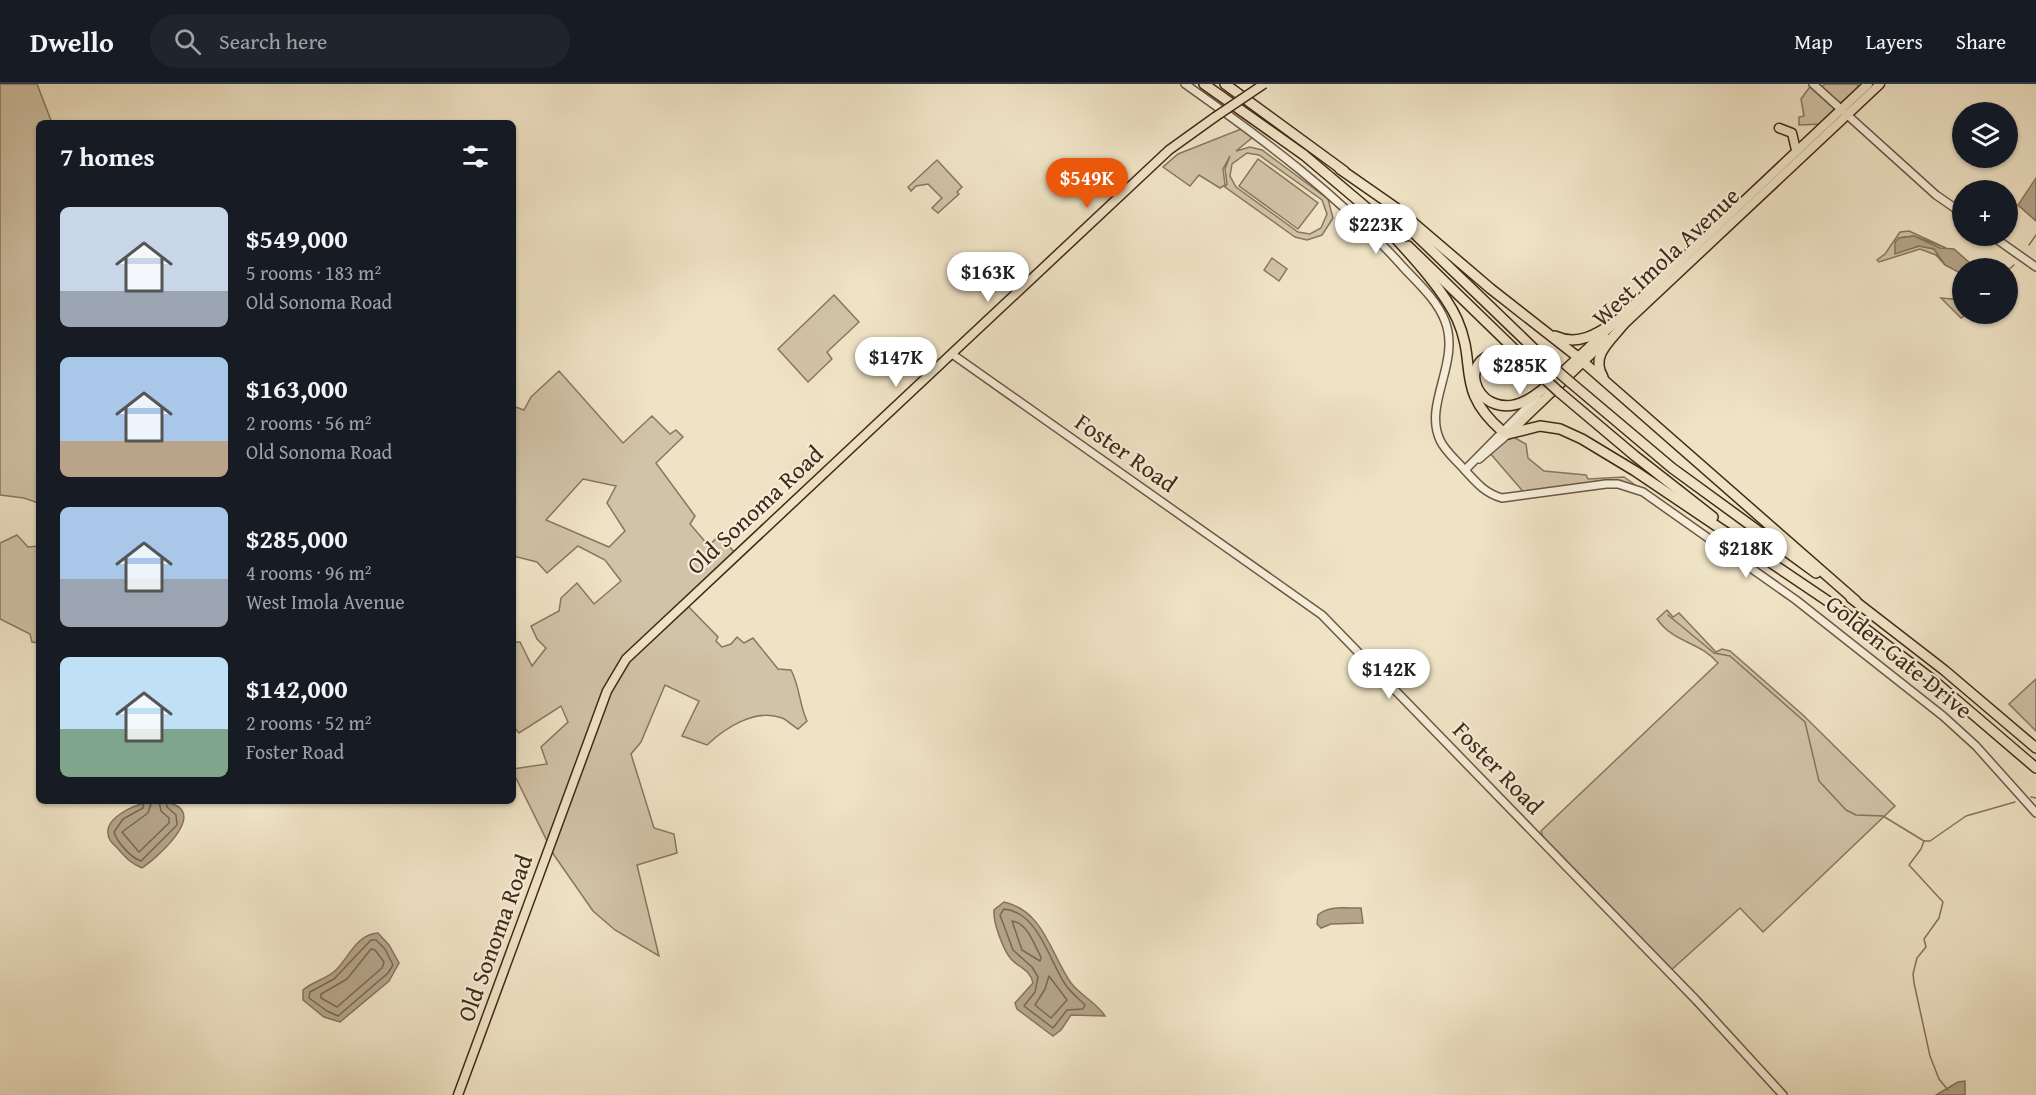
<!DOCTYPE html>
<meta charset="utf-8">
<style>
:root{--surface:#171b24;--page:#20242c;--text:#f1f3f6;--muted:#9ea1a6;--line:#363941;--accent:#ea580c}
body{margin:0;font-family:"Gentium Book Plus",serif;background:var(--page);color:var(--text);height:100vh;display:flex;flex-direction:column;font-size:22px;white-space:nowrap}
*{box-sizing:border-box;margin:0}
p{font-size:20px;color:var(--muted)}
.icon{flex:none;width:33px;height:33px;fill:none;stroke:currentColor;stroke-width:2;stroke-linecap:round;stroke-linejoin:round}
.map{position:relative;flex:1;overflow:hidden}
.side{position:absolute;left:36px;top:36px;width:480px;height:684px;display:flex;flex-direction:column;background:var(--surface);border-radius:9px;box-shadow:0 2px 4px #0004}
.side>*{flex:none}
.tools{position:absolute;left:1952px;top:18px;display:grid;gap:12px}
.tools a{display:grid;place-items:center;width:66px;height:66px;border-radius:50%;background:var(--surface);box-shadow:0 2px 4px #0004;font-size:30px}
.price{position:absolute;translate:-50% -51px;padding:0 14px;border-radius:21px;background:#fff;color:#222;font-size:20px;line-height:39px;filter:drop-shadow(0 2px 3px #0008)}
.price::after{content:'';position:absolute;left:50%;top:36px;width:18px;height:14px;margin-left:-9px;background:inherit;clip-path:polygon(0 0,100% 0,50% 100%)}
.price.selected{background:var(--accent);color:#fff}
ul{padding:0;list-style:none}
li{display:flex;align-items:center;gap:18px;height:150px;padding:0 24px}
li span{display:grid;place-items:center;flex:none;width:168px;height:120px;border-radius:9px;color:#555}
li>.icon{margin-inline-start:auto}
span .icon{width:72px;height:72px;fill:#fffc;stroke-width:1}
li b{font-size:26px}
h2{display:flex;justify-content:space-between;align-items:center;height:72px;padding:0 24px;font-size:26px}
header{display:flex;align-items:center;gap:36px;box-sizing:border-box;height:84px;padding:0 30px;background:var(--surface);border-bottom:2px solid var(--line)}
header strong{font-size:28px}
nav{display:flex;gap:33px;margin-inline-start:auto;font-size:21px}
.search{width:420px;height:54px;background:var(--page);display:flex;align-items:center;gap:15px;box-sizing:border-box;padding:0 21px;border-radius:33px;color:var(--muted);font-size:22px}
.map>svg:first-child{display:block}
.green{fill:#d1c3a7;stroke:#89765f;stroke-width:1.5;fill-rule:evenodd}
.water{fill:#b4a48a;stroke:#86735c;stroke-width:1.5}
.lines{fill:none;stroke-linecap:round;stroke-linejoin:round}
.shore{stroke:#7a6650;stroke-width:1.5}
.stream{stroke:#86735c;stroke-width:1.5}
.minor-casing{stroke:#6c5842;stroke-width:10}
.major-casing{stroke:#412917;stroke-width:11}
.highway-casing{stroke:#412917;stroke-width:12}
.minor{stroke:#f5edd9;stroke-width:7}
.major{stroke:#efe3c5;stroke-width:8}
.highway{stroke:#efe3c5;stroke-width:9}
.major-bridge-casing{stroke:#412917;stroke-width:11;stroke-linecap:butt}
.highway-bridge-casing{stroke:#412917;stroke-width:12;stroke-linecap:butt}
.major-bridge{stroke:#efe3c5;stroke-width:8}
.highway-bridge{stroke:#efe3c5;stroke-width:9}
.labels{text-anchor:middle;stroke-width:4.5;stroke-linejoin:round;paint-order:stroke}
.street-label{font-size:24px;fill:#412917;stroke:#f5edd9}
</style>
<header>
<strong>Dwello</strong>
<div class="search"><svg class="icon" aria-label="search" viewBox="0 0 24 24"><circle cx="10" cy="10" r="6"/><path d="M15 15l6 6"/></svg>Search here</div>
<nav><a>Map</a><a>Layers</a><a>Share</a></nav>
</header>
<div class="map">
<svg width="2036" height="1011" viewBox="0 0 2036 1011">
<rect width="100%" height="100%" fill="#efe3c5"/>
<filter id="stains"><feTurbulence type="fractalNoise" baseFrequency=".00333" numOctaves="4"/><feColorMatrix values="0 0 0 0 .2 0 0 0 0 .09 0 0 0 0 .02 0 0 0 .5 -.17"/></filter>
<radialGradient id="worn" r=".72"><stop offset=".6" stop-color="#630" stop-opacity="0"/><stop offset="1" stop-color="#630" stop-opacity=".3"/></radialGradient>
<g class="green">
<path d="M 0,0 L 37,0 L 52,39 L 39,39 L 38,419 L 24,414 L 0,411 Z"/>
<path d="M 1812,0 L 1819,5 L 1825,0 L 1857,0 L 1861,6 L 1825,40 L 1799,41 L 1799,33 L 1804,32 L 1801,15 Z"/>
<path d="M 1241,45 L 1253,53 L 1236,67 L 1250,63 L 1262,66 L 1328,115 L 1333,134 L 1322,151 L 1307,156 L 1295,153 L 1225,103 L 1227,100 L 1225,85 L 1230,72 L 1223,85 L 1225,101 L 1220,104 L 1199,91 L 1190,102 L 1163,83 L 1178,70 ZM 1247,69 L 1259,71 L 1322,116 L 1327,130 L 1321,144 L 1310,150 L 1298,148 L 1236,103 L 1230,92 L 1232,80 Z"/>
<path d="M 1258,75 L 1318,119 L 1298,145 L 1239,102 Z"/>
<path d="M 937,76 L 962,103 L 957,108 L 959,110 L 938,129 L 932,124 L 942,114 L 928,100 L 916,102 L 911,107 L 908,103 Z"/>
<path d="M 1909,147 L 1946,164 L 1914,152 L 1899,154 L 1900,167 L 1920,162 L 1934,165 L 1945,181 L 1936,171 L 1920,165 L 1879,178 L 1877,176 L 1885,170 L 1900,148 Z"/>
<path d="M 1272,174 L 1287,185 L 1279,197 L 1264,186 Z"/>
<path d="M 834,211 L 859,238 L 827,268 L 832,275 L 808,298 L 778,265 Z"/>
<path d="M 1941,214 L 1962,216 L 1962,230 L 1978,230 L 1971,234 L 1966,231 L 1961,234 Z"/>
<path d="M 559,287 L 623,359 L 652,332 L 670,350 L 676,346 L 683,353 L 656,379 L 695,432 L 690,440 L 709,462 L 719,451 L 736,470 L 685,519 L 718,553 L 716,557 L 722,563 L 731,560 L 737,553 L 744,559 L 753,554 L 778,585 L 791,586 C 800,603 799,620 807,637 L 798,645 C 793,642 787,636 782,634 C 755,624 725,644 707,661 L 682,652 L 699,617 L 665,601 L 641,658 L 631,670 L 654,744 L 674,750 L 677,769 L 637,781 L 659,872 L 615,846 L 593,827 L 554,771 L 513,688 L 513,685 L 547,680 L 541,663 L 568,638 L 561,622 L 519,649 L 513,642 L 513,558 L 520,558 L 532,582 L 546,564 L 537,555 L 531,542 L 559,527 L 561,514 L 577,499 L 594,520 L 621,497 L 605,476 L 578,462 L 547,489 L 537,478 L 513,472 L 513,322 L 524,326 L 531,313 ZM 583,395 L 616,402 L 607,419 L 625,447 L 609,463 L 546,436 Z"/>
<path d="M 1508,350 L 1526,360 L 1528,374 L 1544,387 L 1586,391 L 1588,395 L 1624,393 L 1656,416 L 1618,400 L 1527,412 L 1489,368 Z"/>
<path d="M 17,451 L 28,463 L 39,462 L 39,559 L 32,558 L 30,550 L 0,535 L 0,459 Z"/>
<path d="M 1667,526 L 1673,533 L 1679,529 L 1716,568 L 1722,565 L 1730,567 L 1803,631 L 1895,722 L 1763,848 L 1740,824 L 1669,888 L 1547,764 L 1541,747 L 1718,579 C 1699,557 1675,560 1657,535 Z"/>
<path d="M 2036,595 L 2036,647 L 2009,620 Z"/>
</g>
<g class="water">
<path d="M 2036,94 L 2036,137 L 2018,121 Z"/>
<path d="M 1914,152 L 1940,164 L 1954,165 L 1970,179 L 1983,184 L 1962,184 L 1960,189 L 1945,181 L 1934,165 L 1919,162 L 1895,170 L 1895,158 L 1899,154 Z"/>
<path d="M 149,718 C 157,719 166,717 173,720 C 206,732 155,775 142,784 C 132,780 127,775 120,767 C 117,763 112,760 110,756 C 99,735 134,721 149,718 Z"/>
<path d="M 1004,818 C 1044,827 1050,869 1071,899 C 1081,912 1096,918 1105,932 L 1071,931 L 1061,946 L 1053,952 L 1017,925 L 1015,919 L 1033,899 C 1030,885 1019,884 1011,875 C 1003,865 993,839 994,826 Z"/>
<path d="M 1355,824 L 1361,824 L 1363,839 L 1331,840 L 1321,844 L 1317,840 L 1318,831 C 1328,822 1342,824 1355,824 Z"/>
<path d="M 378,849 L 389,861 L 399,879 L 389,897 L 340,938 L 324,933 L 303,916 L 303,906 C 313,897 327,895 336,886 C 349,873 357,850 378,849 Z"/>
<path d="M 1965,997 L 1965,1011 L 1936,1011 L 1958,998 Z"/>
</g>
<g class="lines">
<g class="shore">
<path d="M 144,717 L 143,724 L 123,735 L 114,748 C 117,758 131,774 141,777 L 177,741 L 176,731 L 167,723 L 166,717"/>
<path d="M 152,717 L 148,729 L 122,748 L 139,768 L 169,739 L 169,734 L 161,727 L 159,717"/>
<path d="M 1004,825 C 1038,828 1049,876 1065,900 C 1071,909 1078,914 1085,921 L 1083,925 L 1067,926 L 1053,944 L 1024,922 L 1035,908 L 1038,893 L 1032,883 L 1013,866 L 1000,831 Z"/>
<path d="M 1012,837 C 1028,839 1034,861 1041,873 L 1040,877 L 1022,866 Z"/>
<path d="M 371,856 L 376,856 L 385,865 L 393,881 L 388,889 L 338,932 L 327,927 L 309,914 L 310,908 L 334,895 Z"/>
<path d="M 371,865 L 375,866 L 384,878 L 382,884 L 337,923 L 321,914 L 321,910 L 347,895 Z"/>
<path d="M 1049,892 L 1067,916 L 1051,934 L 1035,921 L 1045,905 Z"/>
</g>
<g class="stream">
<path d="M 2029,161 L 2036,151"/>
<path d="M 2007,187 L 2014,181"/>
<path d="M 1668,531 L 1714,569 L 1730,572 L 1805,638 L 1819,697 L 1846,726 L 1856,731 L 1883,732 L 1924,757 L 1921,765 L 1909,781 L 1943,818 L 1939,834 L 1924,855 L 1926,863 L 1917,874 L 1913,890 L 1914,899 L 1930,972 L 1939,995 L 1948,1006"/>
<path d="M 2031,713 L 2036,714"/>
<path d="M 1924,757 L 1930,757 L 1966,732 L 2015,718"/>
</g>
<defs>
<g id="minor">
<path d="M 1185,0 C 1264,56 1339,111 1403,183 C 1418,199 1437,216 1445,237 C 1461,278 1423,320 1440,356 C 1445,367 1455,375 1463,384 C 1475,397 1484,409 1502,414 L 1606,400 L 1618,400 L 1643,408 L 1796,516 L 1943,632 L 1976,662 L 2036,729"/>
<path d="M 1813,0 L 1936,111 L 1962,129"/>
<path d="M 1992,152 L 2036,183"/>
<path d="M 952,270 L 1322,531 L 1696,916 L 1783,1011"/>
<path d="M 1479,375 L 1508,350"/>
<path d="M 1465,386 L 1537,313"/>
</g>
<g id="major">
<path d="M 1779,44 L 1792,49 L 1796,66"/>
<path d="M 1619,245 L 1880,0"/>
<path d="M 1556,294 L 1868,0"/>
<path d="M 1508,350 L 1607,255"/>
<path d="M 458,1011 L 607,607 L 626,575 L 1169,66 L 1215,33"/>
</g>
<g id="highway">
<path d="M 1204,0 L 1304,71 L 1374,130"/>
<path d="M 1225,0 L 1344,87"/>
<path d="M 1340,85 L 1396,124 L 1491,205 L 1574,270 L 1856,517"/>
<path d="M 1371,127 C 1397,157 1441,200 1457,235 C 1478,282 1454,305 1502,347 L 1508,350 L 1540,342 L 1560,345 L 1582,355 L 1635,387 L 1838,524"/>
<path d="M 1391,127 L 1556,286"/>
<path d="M 1408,162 L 1546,296"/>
<path d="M 1555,252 C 1579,263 1598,249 1618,236"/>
<path d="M 1519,277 L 1498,269 C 1452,278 1481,339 1525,317 C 1536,312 1546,302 1556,295"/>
<path d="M 1603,293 C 1590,272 1610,257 1623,241"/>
<path d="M 1570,298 L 1672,384 L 1816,489"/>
<path d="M 1559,308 L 1635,372 L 1713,433"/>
<path d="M 1851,514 L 1944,586 L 2036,664"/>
<path d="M 1834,521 L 1933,596 L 2036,684"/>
</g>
</defs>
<use href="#minor" class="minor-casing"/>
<use href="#major" class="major-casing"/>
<use href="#highway" class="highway-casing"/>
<use href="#minor" class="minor"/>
<use href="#major" class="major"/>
<use href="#highway" class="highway"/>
<defs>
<path id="major-bridge" d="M 1215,33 L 1264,0"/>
<g id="highway-bridge">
<path d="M 1556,286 L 1570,298"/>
<path d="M 1546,296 L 1559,308"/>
</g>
</defs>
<use href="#major-bridge" class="major-bridge-casing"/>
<use href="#highway-bridge" class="highway-bridge-casing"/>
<use href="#major-bridge" class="major-bridge"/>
<use href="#highway-bridge" class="highway-bridge"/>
</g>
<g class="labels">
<g class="street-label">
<text transform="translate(1666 173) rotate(-43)" y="8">West Imola Avenue</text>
<text transform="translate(1126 369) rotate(35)" y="8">Foster Road</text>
<text transform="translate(755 426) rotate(-43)" y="8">Old Sonoma Road</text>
<text transform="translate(1899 573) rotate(39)" y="8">Golden Gate Drive</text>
<text transform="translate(1498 684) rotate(46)" y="8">Foster Road</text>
<text transform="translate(495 854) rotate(-70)" y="8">Old Sonoma Road</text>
</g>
</g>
<rect width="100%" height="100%" filter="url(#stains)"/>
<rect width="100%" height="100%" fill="url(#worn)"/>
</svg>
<div class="tools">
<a><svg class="icon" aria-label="layers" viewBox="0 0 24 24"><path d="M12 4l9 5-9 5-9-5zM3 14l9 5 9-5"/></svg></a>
<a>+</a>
<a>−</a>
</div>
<b class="price selected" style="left:1087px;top:125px">$549K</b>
<b class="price" style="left:1376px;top:171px">$223K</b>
<b class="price" style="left:988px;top:219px">$163K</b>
<b class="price" style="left:896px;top:304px">$147K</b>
<b class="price" style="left:1520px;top:312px">$285K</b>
<b class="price" style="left:1746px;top:495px">$218K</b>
<b class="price" style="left:1389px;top:616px">$142K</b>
<section class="side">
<h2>7 homes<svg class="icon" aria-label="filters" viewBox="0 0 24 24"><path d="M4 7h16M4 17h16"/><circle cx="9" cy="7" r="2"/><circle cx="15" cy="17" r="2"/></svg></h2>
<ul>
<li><span style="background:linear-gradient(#c9d6e8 70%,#9aa5b1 0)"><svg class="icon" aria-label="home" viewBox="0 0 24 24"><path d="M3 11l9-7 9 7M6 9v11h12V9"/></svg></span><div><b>$549,000</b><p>5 rooms · 183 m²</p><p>Old Sonoma Road</p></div></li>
<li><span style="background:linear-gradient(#a9c7e8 70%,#b9a48a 0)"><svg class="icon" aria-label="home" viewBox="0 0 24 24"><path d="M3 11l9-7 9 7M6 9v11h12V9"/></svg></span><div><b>$163,000</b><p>2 rooms · 56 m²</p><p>Old Sonoma Road</p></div></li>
<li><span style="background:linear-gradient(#a9c7e8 60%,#9aa5b1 0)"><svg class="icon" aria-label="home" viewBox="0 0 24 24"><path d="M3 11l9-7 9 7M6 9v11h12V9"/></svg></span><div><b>$285,000</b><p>4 rooms · 96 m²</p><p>West Imola Avenue</p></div></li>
<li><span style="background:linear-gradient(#bfe0f5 60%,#7fa58c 0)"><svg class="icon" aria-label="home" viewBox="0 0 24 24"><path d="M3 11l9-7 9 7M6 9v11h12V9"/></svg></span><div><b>$142,000</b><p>2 rooms · 52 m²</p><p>Foster Road</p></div></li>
</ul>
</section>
</div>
